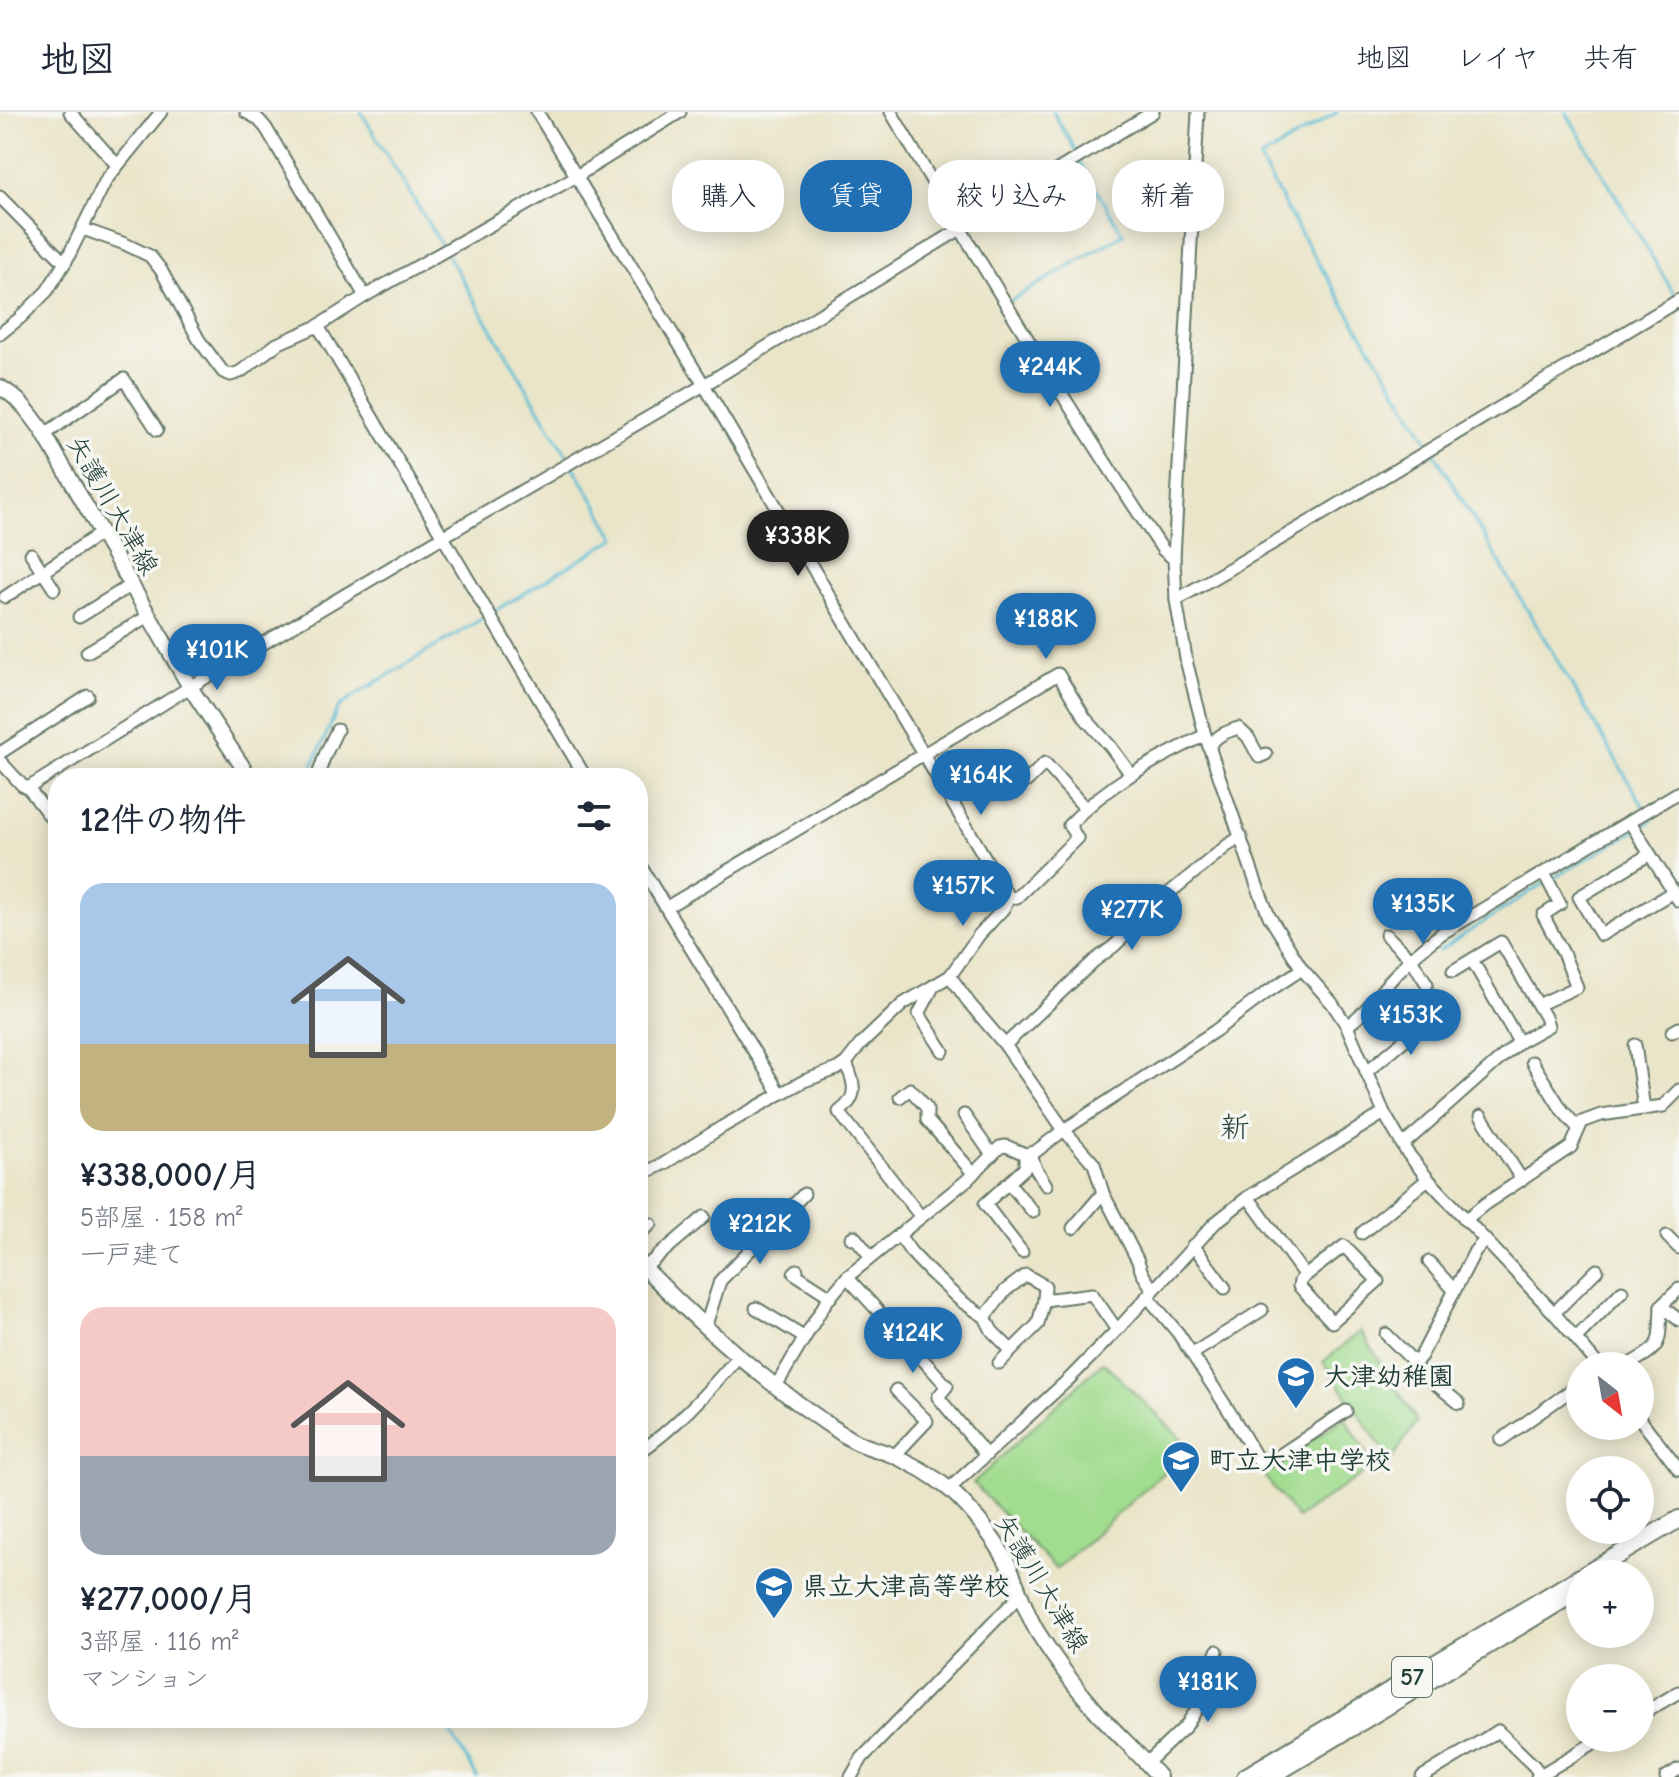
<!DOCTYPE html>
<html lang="ja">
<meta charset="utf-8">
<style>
:root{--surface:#fff;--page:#f6f6f7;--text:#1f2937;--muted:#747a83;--line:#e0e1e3;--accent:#1f6fb2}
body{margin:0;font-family:"Comic Neue","Klee One",sans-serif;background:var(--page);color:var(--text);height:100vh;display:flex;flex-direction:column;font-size:30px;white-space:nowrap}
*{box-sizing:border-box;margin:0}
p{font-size:26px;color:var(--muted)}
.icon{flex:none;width:44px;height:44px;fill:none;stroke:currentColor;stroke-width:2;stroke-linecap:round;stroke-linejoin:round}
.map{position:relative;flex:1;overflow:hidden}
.panel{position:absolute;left:48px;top:656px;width:600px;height:960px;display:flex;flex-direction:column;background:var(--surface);border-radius:32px;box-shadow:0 4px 20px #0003}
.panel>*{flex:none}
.guide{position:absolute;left:672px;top:48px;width:760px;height:72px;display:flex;gap:16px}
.needle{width:52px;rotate:149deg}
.tools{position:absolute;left:1566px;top:1240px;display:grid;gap:16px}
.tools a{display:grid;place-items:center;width:88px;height:88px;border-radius:50%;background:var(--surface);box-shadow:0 4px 20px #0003;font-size:40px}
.price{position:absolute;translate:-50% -68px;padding:0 18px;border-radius:28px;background:var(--accent);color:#fff;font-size:26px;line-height:52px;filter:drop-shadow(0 2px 4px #0008)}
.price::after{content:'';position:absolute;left:50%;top:48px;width:24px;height:18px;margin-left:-12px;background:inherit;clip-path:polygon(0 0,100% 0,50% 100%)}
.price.selected{background:#222;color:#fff}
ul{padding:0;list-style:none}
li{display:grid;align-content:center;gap:16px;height:424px;padding:0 32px}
li span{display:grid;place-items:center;height:248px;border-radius:24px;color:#555}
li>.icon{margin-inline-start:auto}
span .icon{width:144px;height:144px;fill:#fffc;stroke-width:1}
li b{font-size:34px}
h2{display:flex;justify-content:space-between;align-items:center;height:96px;padding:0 32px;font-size:34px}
.chip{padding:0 28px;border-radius:32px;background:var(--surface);box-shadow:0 4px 20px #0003;font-size:28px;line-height:72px}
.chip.selected{background:var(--accent);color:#fff}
header{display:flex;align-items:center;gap:48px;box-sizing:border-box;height:112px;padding:0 40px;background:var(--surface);border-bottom:2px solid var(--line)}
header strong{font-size:38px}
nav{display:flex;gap:44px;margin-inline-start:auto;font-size:28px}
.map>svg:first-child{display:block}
.green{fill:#a1dc8f;stroke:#608c62;stroke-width:2}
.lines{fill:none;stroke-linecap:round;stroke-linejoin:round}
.stream{stroke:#56bcd4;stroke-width:3}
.minor-casing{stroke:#667868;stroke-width:15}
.major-casing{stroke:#667868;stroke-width:18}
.highway-casing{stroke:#667868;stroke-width:20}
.minor{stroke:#fff;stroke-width:11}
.major{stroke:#fff;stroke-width:14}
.highway{stroke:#fff;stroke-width:16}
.labels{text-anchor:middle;stroke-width:7;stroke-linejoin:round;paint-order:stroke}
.shield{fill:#f6f6f2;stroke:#60746d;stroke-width:2}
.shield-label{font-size:24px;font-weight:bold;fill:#1f3d34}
.street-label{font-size:26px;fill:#1f3d34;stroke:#f6f6f2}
.poi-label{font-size:26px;font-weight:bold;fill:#1f3d34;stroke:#f6f6f2;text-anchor:start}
.quarter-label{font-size:30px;fill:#1f3d34;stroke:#f6f6f2}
</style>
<header>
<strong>地図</strong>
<nav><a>地図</a><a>レイヤ</a><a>共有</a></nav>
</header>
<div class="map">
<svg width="1679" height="1665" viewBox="0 0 1679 1665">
<rect width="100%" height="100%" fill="#f6f6f2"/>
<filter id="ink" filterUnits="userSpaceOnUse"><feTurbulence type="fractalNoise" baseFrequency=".0125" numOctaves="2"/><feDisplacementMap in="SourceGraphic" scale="16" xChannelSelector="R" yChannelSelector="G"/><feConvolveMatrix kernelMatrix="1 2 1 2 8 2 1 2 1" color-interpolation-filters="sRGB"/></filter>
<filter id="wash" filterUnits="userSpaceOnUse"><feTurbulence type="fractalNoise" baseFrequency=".006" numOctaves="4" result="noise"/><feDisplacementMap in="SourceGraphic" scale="32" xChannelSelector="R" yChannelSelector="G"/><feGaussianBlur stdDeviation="1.8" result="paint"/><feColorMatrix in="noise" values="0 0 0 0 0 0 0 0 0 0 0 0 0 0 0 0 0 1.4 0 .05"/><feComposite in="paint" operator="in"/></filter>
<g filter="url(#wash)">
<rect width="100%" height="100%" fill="#eae5c9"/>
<g class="green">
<path d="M 1361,1219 L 1417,1309 L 1391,1349 L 1323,1250 Z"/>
<path d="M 1103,1250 L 1191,1336 L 1056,1457 L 973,1371 Z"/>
<path d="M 1345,1306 L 1374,1354 L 1297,1406 L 1262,1361 Z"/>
</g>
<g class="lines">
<g class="stream">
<path d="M 361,0 L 443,136"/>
<path d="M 1053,0 L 1077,41"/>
<path d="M 1337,0 L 1260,47 C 1304,134 1359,215 1409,298 C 1489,431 1566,564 1645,697"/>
<path d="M 1566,0 L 1677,187"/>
<path d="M 1010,189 L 1123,122 L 1080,50"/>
<path d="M 307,666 L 338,596 L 352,585 L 616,426 L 447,142"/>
<path d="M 1439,839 L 1528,781 L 1652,709 L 1648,703"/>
<path d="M 442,1606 L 477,1665"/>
</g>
</g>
</g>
<g filter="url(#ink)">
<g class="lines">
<defs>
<g id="minor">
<path d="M 70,0 L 117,53"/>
<path d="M 246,0 L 258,7 L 266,16 L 365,184"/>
<path d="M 537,0 L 704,273 L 1009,786"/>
<path d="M 891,0 C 978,148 1067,295 1163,438 L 1174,447"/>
<path d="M 1198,0 L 1174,447 L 1176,488 L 1187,552 L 1205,623 L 1256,771 L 1269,804 L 1302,857 L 1332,891 L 1347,914 L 1384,1001 L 1406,1039 L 1428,1067 L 1554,1201 L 1599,1254"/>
<path d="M 0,85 L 59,145 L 66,149"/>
<path d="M 83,117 L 125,132 L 150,144 L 161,158 L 199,228 L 223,260 L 231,263 L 240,260 L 277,232 L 318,214 L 365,184 L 575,65 L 680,0"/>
<path d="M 318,214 L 586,666"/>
<path d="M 0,222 L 20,206 L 47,179 L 66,149 L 106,68 L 161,0"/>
<path d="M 44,323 L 124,267 L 157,318"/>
<path d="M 31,442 L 54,477"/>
<path d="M 5,485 L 101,421"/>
<path d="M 1176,488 L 1309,410 L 1679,188"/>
<path d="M 79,505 L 131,473"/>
<path d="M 87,540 L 149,504"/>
<path d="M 1210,635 C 1215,624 1226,620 1238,616 L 1248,625 L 1259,645 L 1266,642"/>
<path d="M 0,641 L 88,584"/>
<path d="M 0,649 L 22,673 L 28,676 L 190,575 L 444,424 L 704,273 L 1153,0"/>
<path d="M 317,666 L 325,643 L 337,618"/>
<path d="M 1027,669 L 1045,651 L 1085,696"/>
<path d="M 28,676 L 58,715"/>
<path d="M 1630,710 L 1679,789"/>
<path d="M 1650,742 L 1579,785 L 1601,823 L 1673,780"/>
<path d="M 638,750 L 780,982"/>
<path d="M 667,795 L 1058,562 L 1085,606 L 1110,634 L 1130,661"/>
<path d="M 1386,823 L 1411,847 L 1427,872"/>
<path d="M 1472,848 L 1519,930"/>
<path d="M 950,864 L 970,892 L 1005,933 L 1064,1018 L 1094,1052 L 1103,1081 L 1138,1149 L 1142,1161 L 1153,1178"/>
<path d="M 934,873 L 919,902 L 943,939"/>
<path d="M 1538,893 L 1577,875 L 1563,841 L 1543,803 L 1560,792 L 1544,761"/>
<path d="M 1347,914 C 1367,900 1380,879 1397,861 C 1410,847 1425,834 1441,822 L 1679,680"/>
<path d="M 1672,920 L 1679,916"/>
<path d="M 1005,933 L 1094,849 L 1114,834 L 1168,782 L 1228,733 L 1241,725"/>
<path d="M 1635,933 L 1644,997"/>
<path d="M 1532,950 L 1562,998 L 1579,1017"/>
<path d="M 846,951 C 855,972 859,985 839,1000 L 921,1105"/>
<path d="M 1366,960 L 1425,911 L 1443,906"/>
<path d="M 900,985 L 910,977 L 927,996 L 927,1008 L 973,1061"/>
<path d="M 964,1003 L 992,1043"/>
<path d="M 1481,1004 L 1522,1068"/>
<path d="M 1403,1033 L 1519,930 L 1548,914 L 1545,905 L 1501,830 L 1453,859"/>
<path d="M 1030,1041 L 1036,1057 L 1046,1073"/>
<path d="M 638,1064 L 665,1051 L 722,1015 L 780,982 L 804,969 L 837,957 L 846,951 L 860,933 L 903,892 L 950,864 L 979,823 L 1003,797 L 1009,786 L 1017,785 L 1077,726 L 1069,713 C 1110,670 1153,649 1205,623"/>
<path d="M 1009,1071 L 1033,1100"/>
<path d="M 1248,1085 L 1305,1164 L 1300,1169 L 1299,1174 L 1332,1210 L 1378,1169 L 1344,1134 L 1305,1164"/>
<path d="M 1465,1108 L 1485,1092 L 1571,1035 L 1582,1010 L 1601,1003 L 1663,994 L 1679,978"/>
<path d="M 1073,1116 L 1103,1081"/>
<path d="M 1362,1121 L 1428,1067"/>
<path d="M 638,1123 L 651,1112"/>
<path d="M 899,1123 L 911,1140 L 930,1160 L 961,1189 L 985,1205 L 992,1219 L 1011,1238"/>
<path d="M 1667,1124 L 1679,1136"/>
<path d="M 851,1126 L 854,1124 L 871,1145"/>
<path d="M 1193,1133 L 1225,1176"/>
<path d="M 1022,1140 L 985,1092 L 1025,1056 L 1025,1042"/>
<path d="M 1429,1150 L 1454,1178"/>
<path d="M 644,1156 L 704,1105"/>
<path d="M 797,1158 L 794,1161 L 831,1185"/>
<path d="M 847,1165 L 947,1274 L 938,1285 L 986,1343"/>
<path d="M 1147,1184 L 1178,1221 L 1192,1242 L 1262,1198"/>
<path d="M 1661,1194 L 1679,1208"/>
<path d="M 756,1196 L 805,1226"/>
<path d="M 1554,1201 L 1597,1158"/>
<path d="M 985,1205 L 1006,1178 L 1026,1163 L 1045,1174 L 1044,1188 L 1092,1182 L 1117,1218"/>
<path d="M 705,1216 L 720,1169 L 804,1082"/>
<path d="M 1386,1222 L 1415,1251 L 1417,1257 L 1459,1291"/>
<path d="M 1576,1226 L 1622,1179"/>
<path d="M 1192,1242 L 1231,1302 L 1261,1353 L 1274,1347 L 1346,1299"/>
<path d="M 999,1251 L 1038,1212 L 1044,1188"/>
<path d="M 1415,1251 L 1421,1244 L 1475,1139 L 1485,1128"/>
<path d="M 1626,1254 C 1663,1233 1659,1236 1661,1194 L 1679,1177"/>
<path d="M 776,1274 L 826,1190 L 847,1165 L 967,1068 L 1000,1035 L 1006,1034 L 1025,1042 L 1035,1040 L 1064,1018 L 1215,919 L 1266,881 L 1302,857"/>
<path d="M 1640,1307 L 1679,1358"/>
<path d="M 1501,1328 L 1580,1272"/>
<path d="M 638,1341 C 677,1315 707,1280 738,1245"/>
<path d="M 894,1344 L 927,1309 L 896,1278"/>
<path d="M 949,1377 L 1070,1266 L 1117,1218 L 1215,1111 L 1248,1085 L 1384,1001"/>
<path d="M 1640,1603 L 1679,1580"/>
<path d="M 1147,1651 L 1186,1614 L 1198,1595 L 1217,1539"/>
<path d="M 851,1665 L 862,1646 L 1020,1483"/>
<path d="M 1422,1665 L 1498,1619 L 1534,1654 L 1542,1665"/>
<path d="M 1537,1665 L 1602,1626"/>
<path d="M 1666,1665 L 1679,1657"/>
</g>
<g id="major">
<path d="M 0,275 C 19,286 30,301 42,318 L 190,575 L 250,666"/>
<path d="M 638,1149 C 701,1215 770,1275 847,1325 C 860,1334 877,1337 892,1343 C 911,1351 933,1364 949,1377 C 971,1396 996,1428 1009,1454 C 1019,1476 1025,1500 1038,1521 C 1054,1546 1073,1572 1092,1594 C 1113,1619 1138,1640 1159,1665"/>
</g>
<g id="highway">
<path d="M 1586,1462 L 1679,1407"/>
<path d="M 1245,1665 L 1580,1465"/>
<path d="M 1270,1665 L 1568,1485"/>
</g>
</defs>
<use href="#minor" class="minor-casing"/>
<use href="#major" class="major-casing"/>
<use href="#highway" class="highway-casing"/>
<use href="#minor" class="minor"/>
<use href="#major" class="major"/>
<use href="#highway" class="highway"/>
</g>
</g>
<defs>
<symbol id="school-pin" viewBox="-11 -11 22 30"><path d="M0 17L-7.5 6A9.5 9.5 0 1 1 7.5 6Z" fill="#1f6fb2" stroke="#f6f6f2"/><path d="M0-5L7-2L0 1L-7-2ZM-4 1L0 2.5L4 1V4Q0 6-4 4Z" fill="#fff"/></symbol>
</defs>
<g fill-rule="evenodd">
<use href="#school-pin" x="1274" y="1242" width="44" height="60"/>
<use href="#school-pin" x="1159" y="1326" width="44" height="60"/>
<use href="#school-pin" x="752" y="1452" width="44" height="60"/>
</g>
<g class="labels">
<rect class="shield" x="1392" y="1545" width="40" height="40" rx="6"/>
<g class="shield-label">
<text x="1412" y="1573">57</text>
</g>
<g class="street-label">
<text transform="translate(113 393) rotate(60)" y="9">矢護川大津線</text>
<text transform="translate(1042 1471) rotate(59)" y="9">矢護川大津線</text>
</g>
<g class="poi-label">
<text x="1324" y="1273">大津幼稚園</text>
<text x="1209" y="1357">町立大津中学校</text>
<text x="802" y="1483">県立大津高等学校</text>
</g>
<g class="quarter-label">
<text x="1235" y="1025">新</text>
</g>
</g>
</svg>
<div class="tools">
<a><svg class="needle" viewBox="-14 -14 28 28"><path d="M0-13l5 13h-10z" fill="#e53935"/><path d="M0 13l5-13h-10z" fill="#747a83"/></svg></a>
<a><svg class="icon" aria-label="locate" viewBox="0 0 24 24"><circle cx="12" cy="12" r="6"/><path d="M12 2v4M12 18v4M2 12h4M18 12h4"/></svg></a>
<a>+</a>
<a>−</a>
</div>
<b class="price" style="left:1050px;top:297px">¥244K</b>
<b class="price selected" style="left:798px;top:466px">¥338K</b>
<b class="price" style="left:1046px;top:549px">¥188K</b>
<b class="price" style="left:217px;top:580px">¥101K</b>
<b class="price" style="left:981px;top:705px">¥164K</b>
<b class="price" style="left:963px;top:816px">¥157K</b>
<b class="price" style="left:1423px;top:834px">¥135K</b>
<b class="price" style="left:1132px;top:840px">¥277K</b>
<b class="price" style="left:1411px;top:945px">¥153K</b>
<b class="price" style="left:760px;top:1154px">¥212K</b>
<b class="price" style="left:913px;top:1263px">¥124K</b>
<b class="price" style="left:1208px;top:1612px">¥181K</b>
<div class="guide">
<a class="chip">購入</a>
<a class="chip selected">賃貸</a>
<a class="chip">絞り込み</a>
<a class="chip">新着</a>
</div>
<section class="panel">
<h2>12件の物件<svg class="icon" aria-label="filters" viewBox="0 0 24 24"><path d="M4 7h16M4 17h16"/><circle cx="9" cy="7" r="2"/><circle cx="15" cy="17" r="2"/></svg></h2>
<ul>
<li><span style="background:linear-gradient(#a9c7e8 65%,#c2b280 0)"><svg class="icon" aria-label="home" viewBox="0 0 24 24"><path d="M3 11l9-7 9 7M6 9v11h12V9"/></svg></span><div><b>¥338,000/月</b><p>5部屋 · 158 m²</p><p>一戸建て</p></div></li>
<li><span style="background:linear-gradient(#f6c9c9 60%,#9aa5b1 0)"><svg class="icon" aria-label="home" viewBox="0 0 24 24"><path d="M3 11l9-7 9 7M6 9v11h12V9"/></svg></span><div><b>¥277,000/月</b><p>3部屋 · 116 m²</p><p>マンション</p></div></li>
</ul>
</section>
</div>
